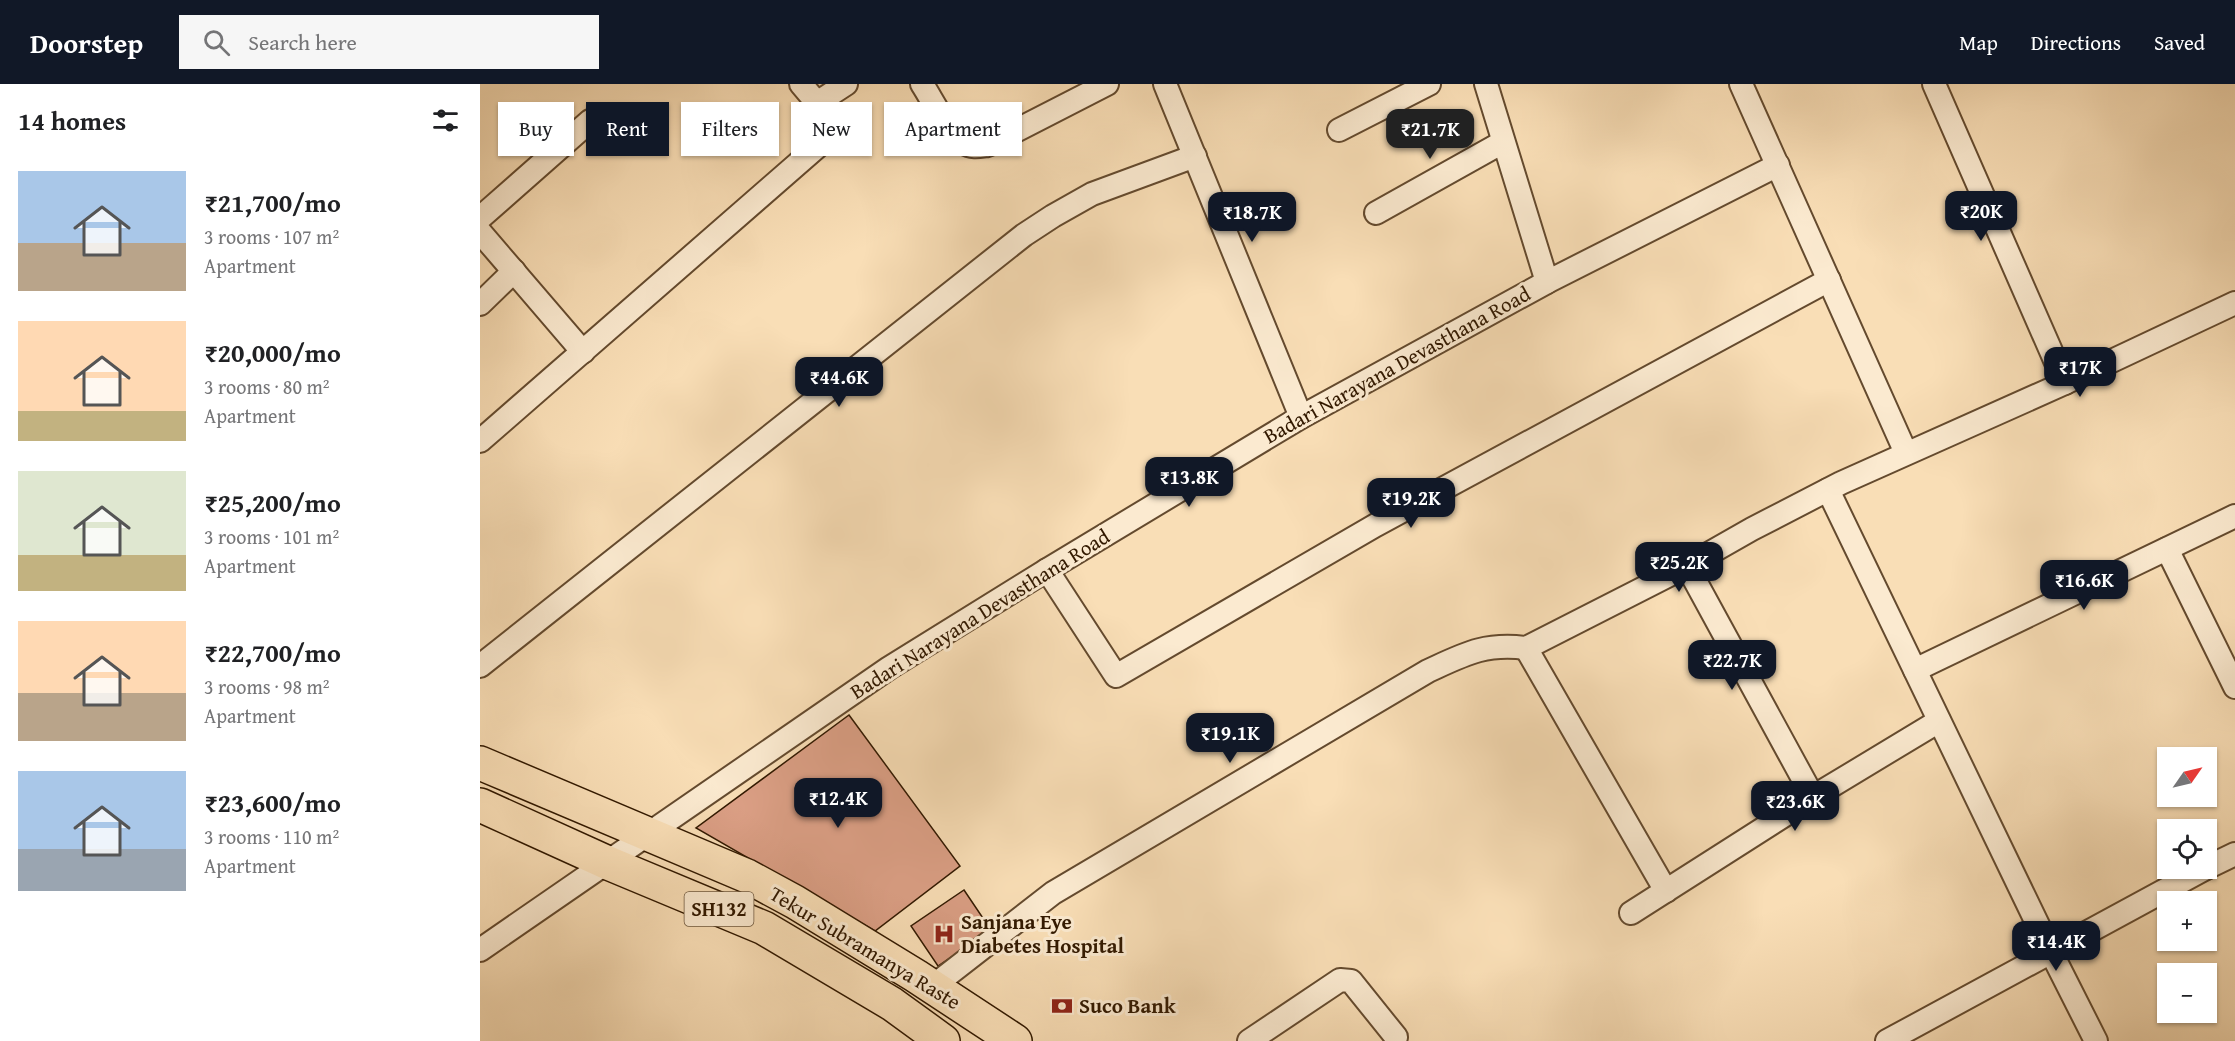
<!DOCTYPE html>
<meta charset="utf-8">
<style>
:root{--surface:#fff;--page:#f6f6f6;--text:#202124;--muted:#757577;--accent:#111827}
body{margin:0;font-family:"Gentium Book Plus",serif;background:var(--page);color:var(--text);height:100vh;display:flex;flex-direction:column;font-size:22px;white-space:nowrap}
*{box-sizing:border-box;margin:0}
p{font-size:20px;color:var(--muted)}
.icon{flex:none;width:33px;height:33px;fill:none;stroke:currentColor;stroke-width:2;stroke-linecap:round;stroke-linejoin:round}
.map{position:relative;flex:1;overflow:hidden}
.drawer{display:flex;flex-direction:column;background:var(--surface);width:480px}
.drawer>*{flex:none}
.banner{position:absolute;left:18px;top:18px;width:570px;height:54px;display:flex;gap:12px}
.needle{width:39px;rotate:56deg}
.tools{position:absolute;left:1677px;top:663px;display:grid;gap:12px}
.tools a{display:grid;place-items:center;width:60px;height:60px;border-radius:0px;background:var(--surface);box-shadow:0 2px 4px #0004;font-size:30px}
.price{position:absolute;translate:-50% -51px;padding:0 14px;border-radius:12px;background:var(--accent);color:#fff;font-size:20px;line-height:39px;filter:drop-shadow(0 2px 3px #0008)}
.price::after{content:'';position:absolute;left:50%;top:36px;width:18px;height:14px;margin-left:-9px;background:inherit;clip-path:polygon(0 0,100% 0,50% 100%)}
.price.on{background:#222;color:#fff}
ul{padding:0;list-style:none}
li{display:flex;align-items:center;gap:18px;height:150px;padding:0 18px}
li span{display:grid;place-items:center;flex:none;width:168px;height:120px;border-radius:0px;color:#555}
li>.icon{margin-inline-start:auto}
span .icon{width:72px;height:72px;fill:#fffc;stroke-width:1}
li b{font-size:26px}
h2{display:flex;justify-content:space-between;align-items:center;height:72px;padding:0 18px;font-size:26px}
.tag{padding:0 21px;border-radius:0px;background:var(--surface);box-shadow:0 2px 4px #0004;font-size:21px;line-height:54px}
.tag.on{background:var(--accent);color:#fff}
header{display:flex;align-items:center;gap:36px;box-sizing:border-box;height:84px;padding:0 30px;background:var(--accent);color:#fff}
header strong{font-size:28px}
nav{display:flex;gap:33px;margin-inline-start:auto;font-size:21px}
.search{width:420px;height:54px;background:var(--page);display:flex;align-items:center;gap:15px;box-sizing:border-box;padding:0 21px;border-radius:0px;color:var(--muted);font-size:22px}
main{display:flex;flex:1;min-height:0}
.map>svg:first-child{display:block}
.building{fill:#db9f85;stroke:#321900;stroke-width:1.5}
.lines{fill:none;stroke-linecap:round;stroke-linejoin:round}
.street-casing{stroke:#644a2e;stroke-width:26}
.primary-casing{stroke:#321900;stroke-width:36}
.street{stroke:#fbead0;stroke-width:22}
.primary{stroke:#f9deb6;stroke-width:33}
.labels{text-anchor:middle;stroke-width:6;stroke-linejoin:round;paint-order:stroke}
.shield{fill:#fbead0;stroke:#6e583e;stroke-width:1.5}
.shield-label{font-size:20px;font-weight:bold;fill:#321900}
.street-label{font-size:21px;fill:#321900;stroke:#fbead0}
.poi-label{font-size:21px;font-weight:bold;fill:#321900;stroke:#fbead0;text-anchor:start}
</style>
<header>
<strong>Doorstep</strong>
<div class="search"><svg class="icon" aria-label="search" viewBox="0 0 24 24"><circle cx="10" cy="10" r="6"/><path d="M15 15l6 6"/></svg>Search here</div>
<nav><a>Map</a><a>Directions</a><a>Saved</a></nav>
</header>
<main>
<section class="drawer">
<h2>14 homes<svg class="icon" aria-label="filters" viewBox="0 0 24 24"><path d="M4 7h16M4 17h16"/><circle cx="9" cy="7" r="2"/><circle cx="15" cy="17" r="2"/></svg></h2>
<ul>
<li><span style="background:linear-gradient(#a9c7e8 60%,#b9a48a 0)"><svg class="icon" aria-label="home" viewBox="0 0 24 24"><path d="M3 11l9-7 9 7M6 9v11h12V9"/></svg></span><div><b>₹21,700/mo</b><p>3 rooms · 107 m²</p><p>Apartment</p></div></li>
<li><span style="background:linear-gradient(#ffd9b3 75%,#c2b280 0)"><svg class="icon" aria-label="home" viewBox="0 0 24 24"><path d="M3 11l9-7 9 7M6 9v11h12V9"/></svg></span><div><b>₹20,000/mo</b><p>3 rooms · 80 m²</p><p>Apartment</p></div></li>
<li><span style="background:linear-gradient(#dfe7d0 70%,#c2b280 0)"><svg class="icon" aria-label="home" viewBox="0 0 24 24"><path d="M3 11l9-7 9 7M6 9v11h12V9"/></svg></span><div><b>₹25,200/mo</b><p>3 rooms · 101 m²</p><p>Apartment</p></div></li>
<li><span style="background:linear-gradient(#ffd9b3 60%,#b9a48a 0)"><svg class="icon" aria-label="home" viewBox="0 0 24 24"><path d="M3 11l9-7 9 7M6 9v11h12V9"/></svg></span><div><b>₹22,700/mo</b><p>3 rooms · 98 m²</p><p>Apartment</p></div></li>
<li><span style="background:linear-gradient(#a9c7e8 65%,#9aa5b1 0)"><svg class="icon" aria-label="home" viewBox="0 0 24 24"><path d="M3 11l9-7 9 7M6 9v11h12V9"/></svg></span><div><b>₹23,600/mo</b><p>3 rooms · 110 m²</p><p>Apartment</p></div></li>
</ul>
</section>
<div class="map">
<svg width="1755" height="957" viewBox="0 0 1755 957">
<rect width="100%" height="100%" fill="#f9deb6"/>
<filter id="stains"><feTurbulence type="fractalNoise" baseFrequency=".00333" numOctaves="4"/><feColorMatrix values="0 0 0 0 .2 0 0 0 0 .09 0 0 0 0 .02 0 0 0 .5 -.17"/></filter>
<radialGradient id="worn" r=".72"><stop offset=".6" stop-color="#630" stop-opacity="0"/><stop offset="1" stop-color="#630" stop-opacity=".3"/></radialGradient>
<g class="building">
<path d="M 369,631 L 480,782 L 395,847 L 216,744 Z"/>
<path d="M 484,806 L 511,846 L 458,882 L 431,842 Z"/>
</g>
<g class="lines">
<defs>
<g id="street">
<path d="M 321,0 L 337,19"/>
<path d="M 442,0 C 452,15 469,51 484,59 C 492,64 500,62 508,61 L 627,0"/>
<path d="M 685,0 L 821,333"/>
<path d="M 1006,0 L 1067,198"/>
<path d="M 1261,0 L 1426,369"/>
<path d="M 1454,0 L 1585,299"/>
<path d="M 859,46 L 949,0"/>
<path d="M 896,129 L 1023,58"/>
<path d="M 0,134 L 110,37"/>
<path d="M 0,148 L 103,268"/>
<path d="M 0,220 L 34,187"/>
<path d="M 0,357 L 353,49 L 337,19 L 366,0"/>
<path d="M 1348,406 L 1571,868 L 1616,957"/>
<path d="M 1687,465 L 1755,603"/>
<path d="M 1207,482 L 1333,713"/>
<path d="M 567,486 L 636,592 L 896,441 L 1349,196"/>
<path d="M 1046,564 L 1186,807"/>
<path d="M 0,582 L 544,151 L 573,132 L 612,110 L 715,72"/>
<path d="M 1435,586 L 1755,432"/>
<path d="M 1726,784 L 1755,770"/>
<path d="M 1151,829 L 1333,713 L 1459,637"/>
<path d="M 0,866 L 409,584 L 567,486 L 821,333 L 1067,198 L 1298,81"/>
<path d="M 452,903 L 573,809 L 948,587 C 985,570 1004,559 1046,564 L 1207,482 L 1272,445 L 1361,399 L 1585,299 L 1755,219"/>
<path d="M 769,957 L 860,896 L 871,897 L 916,953"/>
<path d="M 1407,957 L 1726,784"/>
</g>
<g id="primary">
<path d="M 0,679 L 267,792 L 315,818 L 436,892 L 535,957"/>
<path d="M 0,721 L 128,779 L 284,844 L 412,920 L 463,957"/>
</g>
</defs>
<use href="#street" class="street-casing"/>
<use href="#primary" class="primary-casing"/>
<use href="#street" class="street"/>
<use href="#primary" class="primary"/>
</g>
<defs>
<symbol id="hospital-bare" viewBox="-9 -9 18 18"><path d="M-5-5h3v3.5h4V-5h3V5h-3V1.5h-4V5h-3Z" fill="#8f2418" stroke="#fbead0" stroke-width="2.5" paint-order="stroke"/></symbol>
<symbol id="bank-bare" viewBox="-9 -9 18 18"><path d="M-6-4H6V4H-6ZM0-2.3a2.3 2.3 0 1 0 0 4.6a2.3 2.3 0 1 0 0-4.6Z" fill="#8f2418" stroke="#fbead0" stroke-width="2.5" paint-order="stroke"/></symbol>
</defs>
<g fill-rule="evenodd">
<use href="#hospital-bare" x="449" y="835" width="30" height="30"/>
<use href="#bank-bare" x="567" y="907" width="30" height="30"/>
</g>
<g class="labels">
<rect class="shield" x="204.5" y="808" width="69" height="34" rx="4.5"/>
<g class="shield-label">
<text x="239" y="832">SH132</text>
</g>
<g class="street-label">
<text transform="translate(917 281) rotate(-29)" y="7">Badari Narayana Devasthana Road</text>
<text transform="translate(500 530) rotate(-32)" y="7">Badari Narayana Devasthana Road</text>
<text transform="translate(385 864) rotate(31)" y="7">Tekur Subramanya Raste</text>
</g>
<g class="poi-label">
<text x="481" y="845">Sanjana Eye<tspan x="481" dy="24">Diabetes Hospital</tspan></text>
<text x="599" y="929">Suco Bank</text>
</g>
</g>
<rect width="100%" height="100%" filter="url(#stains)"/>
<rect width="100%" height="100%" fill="url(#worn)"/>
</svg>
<div class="tools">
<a><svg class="needle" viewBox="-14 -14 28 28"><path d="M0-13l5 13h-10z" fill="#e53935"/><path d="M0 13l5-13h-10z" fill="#757577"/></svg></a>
<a><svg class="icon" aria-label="locate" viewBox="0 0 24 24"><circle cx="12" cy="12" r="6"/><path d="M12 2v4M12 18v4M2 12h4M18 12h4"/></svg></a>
<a>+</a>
<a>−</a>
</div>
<b class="price on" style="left:950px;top:76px">₹21.7K</b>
<b class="price" style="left:1501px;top:158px">₹20K</b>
<b class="price" style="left:772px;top:159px">₹18.7K</b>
<b class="price" style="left:1600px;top:314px">₹17K</b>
<b class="price" style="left:359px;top:324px">₹44.6K</b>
<b class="price" style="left:709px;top:424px">₹13.8K</b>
<b class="price" style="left:931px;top:445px">₹19.2K</b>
<b class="price" style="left:1199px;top:509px">₹25.2K</b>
<b class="price" style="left:1604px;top:527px">₹16.6K</b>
<b class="price" style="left:1252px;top:607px">₹22.7K</b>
<b class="price" style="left:750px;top:680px">₹19.1K</b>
<b class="price" style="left:358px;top:745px">₹12.4K</b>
<b class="price" style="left:1315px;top:748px">₹23.6K</b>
<b class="price" style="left:1576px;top:888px">₹14.4K</b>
<div class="banner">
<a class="tag">Buy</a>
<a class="tag on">Rent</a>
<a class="tag">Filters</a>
<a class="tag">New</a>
<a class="tag">Apartment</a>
</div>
</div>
</main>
